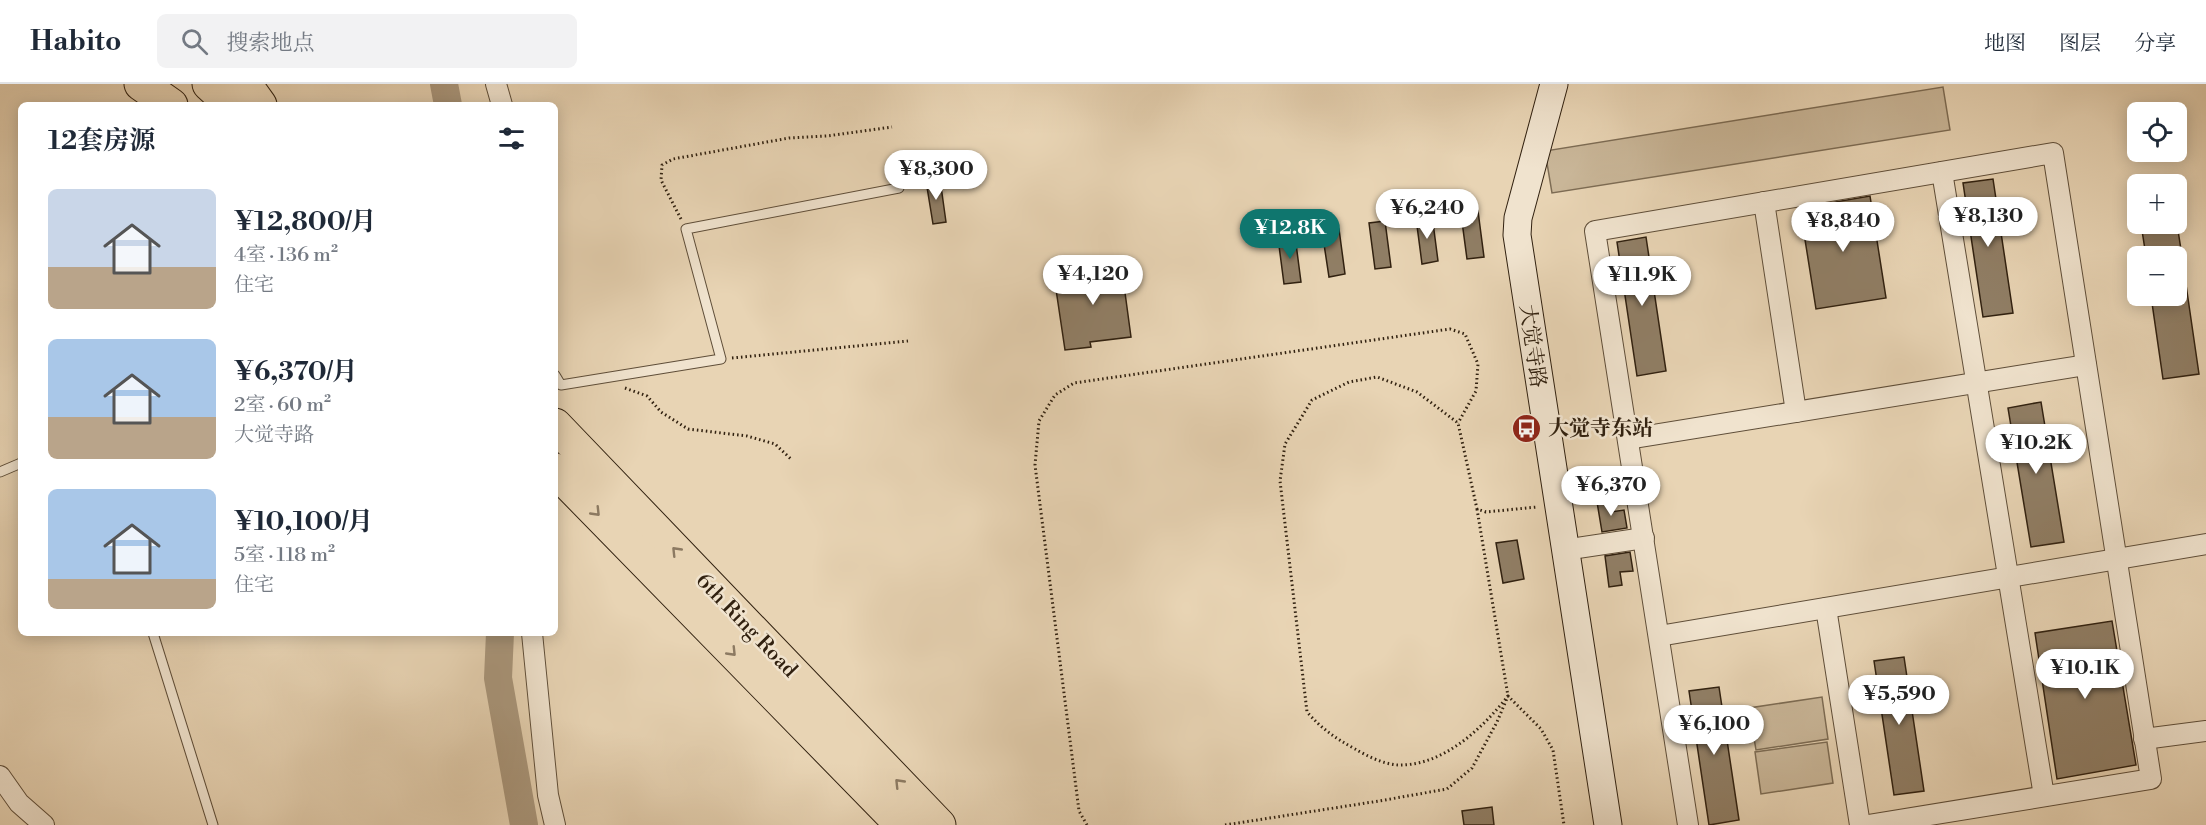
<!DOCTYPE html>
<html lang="zh">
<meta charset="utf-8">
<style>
:root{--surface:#fff;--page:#f2f2f3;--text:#1f2937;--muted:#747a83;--line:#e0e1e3;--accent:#0f766e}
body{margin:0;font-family:"Libre Bodoni","Noto Serif SC",serif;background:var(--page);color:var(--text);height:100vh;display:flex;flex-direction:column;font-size:22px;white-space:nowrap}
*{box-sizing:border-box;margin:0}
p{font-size:20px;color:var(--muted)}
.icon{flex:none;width:33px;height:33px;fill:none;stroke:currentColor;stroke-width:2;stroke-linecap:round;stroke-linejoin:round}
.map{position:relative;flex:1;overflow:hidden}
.details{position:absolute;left:18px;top:18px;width:540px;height:534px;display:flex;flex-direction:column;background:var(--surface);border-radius:9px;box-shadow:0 3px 15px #0003}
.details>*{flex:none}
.buttons{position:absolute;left:2127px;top:18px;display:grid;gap:12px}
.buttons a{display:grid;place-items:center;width:60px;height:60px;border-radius:9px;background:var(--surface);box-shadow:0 3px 15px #0003;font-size:30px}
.price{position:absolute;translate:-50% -51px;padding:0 14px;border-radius:21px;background:#fff;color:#222;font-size:20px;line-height:39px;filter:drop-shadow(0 2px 3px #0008)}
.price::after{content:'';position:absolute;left:50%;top:36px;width:18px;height:14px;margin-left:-9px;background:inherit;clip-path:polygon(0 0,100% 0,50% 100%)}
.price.on{background:var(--accent);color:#fff}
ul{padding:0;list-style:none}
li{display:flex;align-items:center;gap:18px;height:150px;padding:0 30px}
li span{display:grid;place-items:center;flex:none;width:168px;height:120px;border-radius:9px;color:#555}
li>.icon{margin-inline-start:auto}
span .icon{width:72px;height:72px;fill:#fffc;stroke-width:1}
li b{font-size:26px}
h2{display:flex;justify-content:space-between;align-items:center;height:72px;padding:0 30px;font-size:26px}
header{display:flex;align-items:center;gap:36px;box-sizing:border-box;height:84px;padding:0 30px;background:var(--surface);border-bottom:2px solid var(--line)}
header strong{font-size:28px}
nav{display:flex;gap:33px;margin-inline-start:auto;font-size:21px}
.search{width:420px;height:54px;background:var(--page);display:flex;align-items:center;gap:15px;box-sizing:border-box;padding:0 21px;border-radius:9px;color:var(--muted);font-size:22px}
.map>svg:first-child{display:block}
.green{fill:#c9b698;stroke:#7d6c54;stroke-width:1.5}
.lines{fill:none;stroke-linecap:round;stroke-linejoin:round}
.river{stroke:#aa977c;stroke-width:28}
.building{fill:#907e65;stroke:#312110;stroke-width:1.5}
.service-casing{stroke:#5f4e39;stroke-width:11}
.minor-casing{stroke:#5f4e39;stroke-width:22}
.secondary-casing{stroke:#312110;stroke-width:29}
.motorway-casing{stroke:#312110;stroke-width:35}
.path{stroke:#312110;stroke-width:3;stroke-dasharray:1.5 3;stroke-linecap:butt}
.service{stroke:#f0e3ce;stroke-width:9}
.minor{stroke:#f0e3ce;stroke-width:20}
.secondary{stroke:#f0e3ce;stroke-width:27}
.motorway{stroke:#e8d4b4;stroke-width:33}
.oneway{stroke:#8c7a62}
.labels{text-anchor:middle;stroke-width:5;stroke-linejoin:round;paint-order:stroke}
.street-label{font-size:21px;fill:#312110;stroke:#f0e3ce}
.poi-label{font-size:21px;font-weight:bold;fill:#312110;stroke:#f0e3ce;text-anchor:start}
</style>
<header>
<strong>Habito</strong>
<div class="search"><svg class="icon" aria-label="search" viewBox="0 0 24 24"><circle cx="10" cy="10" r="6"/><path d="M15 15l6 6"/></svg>搜索地点</div>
<nav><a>地图</a><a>图层</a><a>分享</a></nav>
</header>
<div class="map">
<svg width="2206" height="741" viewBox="0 0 2206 741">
<rect width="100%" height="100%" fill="#e8d4b4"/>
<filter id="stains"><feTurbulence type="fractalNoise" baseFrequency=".00333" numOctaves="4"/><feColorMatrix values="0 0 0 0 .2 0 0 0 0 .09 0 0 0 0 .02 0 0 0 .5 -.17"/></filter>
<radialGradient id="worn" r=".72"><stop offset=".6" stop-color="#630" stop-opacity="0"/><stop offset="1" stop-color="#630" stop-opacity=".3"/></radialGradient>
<g class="green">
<path d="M 1943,3 L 1950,46 L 1552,109 L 1545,67 Z"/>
<path d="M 1822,613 L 1828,655 L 1756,666 L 1749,624 Z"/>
<path d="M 1827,658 L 1833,699 L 1761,710 L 1755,668 Z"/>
</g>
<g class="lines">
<g class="river">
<path d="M 444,0 L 448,21"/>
<path d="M 500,549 L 498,594 L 524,741"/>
</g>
</g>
<g class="building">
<path d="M 940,95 L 946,138 L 933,140 L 926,97 Z"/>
<path d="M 1993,95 L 2013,229 L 1983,233 L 1963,99 Z"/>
<path d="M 1870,112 L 1886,214 L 1816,225 L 1800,124 Z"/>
<path d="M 1478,127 L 1484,173 L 1467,175 L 1461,130 Z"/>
<path d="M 1432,131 L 1438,177 L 1422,180 L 1416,134 Z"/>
<path d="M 1385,137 L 1391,183 L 1375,185 L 1369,139 Z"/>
<path d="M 2141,140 L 2177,140 L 2182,172 L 2146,172 Z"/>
<path d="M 1339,145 L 1345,190 L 1329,193 L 1322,147 Z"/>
<path d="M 1295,152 L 1301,198 L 1284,200 L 1278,154 Z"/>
<path d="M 1646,153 L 1666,287 L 1637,292 L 1617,158 Z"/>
<path d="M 1121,179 L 1131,253 L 1090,258 L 1091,263 L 1065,266 L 1054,192 L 1095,186 L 1094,182 Z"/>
<path d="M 2176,187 L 2184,187 L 2199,290 L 2163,295 L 2151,212 L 2176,212 Z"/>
<path d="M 2041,318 L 2064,458 L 2031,463 L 2008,324 Z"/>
<path d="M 1610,416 L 1611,428 L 1624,426 L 1627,444 L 1602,448 L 1597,418 Z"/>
<path d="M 1517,456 L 1524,495 L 1503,499 L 1496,459 Z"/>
<path d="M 1630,468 L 1633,487 L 1620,488 L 1622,501 L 1609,503 L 1605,472 Z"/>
<path d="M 2112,537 L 2136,681 L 2057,695 L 2035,549 Z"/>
<path d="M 1904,573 L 1924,707 L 1894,711 L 1874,577 Z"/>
<path d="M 1719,603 L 1739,736 L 1709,741 L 1689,607 Z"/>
<path d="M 1492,723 L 1494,741 L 1464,741 L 1462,727 Z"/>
</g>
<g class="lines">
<defs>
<g id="service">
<path d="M 555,291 L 561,301 L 721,275 L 686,145 L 899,104"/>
<path d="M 0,388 L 21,379"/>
<path d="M 153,549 L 213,741"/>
</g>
<g id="minor">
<path d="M 496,0 L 502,21"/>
<path d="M 1942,88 L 2044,712"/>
<path d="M 1764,118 L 1796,328"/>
<path d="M 1628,355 L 2086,281"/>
<path d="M 1564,466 L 1644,454"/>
<path d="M 1826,524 L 1860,741"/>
<path d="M 532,549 L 548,711 L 555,741"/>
<path d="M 1659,552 L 2206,460"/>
<path d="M 2144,655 L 2206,647"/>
<path d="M 0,692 L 19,719 L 44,741"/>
<path d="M 1688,741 L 1595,147 L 2053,69 L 2151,695 L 1868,741"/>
</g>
<path id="secondary" d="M 1554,0 L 1518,134 L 1517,151 L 1608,741"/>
<g id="motorway">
<path d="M 141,0 L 171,21"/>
<path d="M 209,0 L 232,21"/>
<path d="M 245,0 L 260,21"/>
<path d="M 555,341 L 939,741"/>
<path d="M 555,386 L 902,741"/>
</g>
</defs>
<use href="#service" class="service-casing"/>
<use href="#minor" class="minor-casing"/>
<use href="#secondary" class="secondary-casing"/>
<use href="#motorway" class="motorway-casing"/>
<g class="path">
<path d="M 681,135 L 661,96 L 662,81 L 673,75 L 789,54 L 827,52 L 892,43"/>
<path d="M 732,274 L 908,257"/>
<path d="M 625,304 L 647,312 L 661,328 L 688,345 L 747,352 L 775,360 L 792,376"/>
<path d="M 1477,425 L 1508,612 C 1482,645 1443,682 1398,681 C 1383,680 1367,672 1355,665 C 1335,654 1322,645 1307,628 L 1280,397 L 1285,360 L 1312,316 L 1349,298 L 1377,293 L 1417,308 L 1458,339 L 1477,425 L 1486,428 L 1537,423"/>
<path d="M 1087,741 L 1079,727 L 1035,381 L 1039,337 L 1055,311 L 1074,299 L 1450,245 L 1465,250 L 1478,280 L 1476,307 L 1458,339"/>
<path d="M 1225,741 L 1379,717 L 1447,705 L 1472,684 L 1497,638 L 1508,612 L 1541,645 L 1553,666 L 1564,741"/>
</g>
<use href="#service" class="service"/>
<use href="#minor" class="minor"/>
<use href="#secondary" class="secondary"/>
<use href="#motorway" class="motorway"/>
</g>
<defs><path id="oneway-chevron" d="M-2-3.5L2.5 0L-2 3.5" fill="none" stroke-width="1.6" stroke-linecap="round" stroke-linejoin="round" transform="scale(1.5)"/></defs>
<g class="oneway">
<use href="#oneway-chevron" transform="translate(596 428) rotate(46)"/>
<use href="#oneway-chevron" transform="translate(676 467) rotate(-134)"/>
<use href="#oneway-chevron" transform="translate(732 568) rotate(46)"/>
<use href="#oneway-chevron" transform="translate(899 699) rotate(-134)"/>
</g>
<defs>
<symbol id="bus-disc" viewBox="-11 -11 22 22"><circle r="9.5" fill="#8f2418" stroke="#f0e3ce"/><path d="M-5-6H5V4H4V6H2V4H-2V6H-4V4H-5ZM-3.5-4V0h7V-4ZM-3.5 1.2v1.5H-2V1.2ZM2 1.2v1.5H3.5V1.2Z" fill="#fff"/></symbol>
</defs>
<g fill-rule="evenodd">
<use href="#bus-disc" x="1510" y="328" width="33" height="33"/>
</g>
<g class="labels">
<g class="street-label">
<text transform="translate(1533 262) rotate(82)" y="7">大觉寺路</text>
<text transform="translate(747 541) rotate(46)" y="7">6th Ring Road</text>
</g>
<g class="poi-label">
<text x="1548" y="351">大觉寺东站</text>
</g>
</g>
<rect width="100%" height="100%" filter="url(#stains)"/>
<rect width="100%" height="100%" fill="url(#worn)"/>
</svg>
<div class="buttons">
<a><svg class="icon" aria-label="locate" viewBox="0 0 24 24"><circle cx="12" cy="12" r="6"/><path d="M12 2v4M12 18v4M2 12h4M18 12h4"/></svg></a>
<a>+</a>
<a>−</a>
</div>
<b class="price" style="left:936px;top:117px">¥8,300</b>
<b class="price" style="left:1427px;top:156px">¥6,240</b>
<b class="price" style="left:1988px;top:164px">¥8,130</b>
<b class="price" style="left:1843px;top:169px">¥8,840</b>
<b class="price on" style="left:1290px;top:176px">¥12.8K</b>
<b class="price" style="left:1093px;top:222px">¥4,120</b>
<b class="price" style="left:1642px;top:223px">¥11.9K</b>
<b class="price" style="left:2036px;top:391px">¥10.2K</b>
<b class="price" style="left:1611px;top:433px">¥6,370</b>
<b class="price" style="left:2085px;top:616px">¥10.1K</b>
<b class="price" style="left:1899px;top:642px">¥5,590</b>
<b class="price" style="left:1714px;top:672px">¥6,100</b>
<section class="details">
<h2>12套房源<svg class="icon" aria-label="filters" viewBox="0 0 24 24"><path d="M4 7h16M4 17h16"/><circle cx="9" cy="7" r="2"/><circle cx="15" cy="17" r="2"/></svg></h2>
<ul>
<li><span style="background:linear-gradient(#c9d6e8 65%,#b9a48a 0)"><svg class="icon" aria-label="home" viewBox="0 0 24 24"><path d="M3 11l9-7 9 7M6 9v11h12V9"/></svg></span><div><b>¥12,800/月</b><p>4室 · 136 m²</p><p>住宅</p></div></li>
<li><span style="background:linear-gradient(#a9c7e8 65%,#b9a48a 0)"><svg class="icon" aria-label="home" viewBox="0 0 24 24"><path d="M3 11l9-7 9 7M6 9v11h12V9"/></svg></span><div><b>¥6,370/月</b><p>2室 · 60 m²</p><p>大觉寺路</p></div></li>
<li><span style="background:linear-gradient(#a9c7e8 75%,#b9a48a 0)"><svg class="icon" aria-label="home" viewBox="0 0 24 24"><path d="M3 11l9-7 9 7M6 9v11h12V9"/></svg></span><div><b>¥10,100/月</b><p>5室 · 118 m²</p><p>住宅</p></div></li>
</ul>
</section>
</div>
